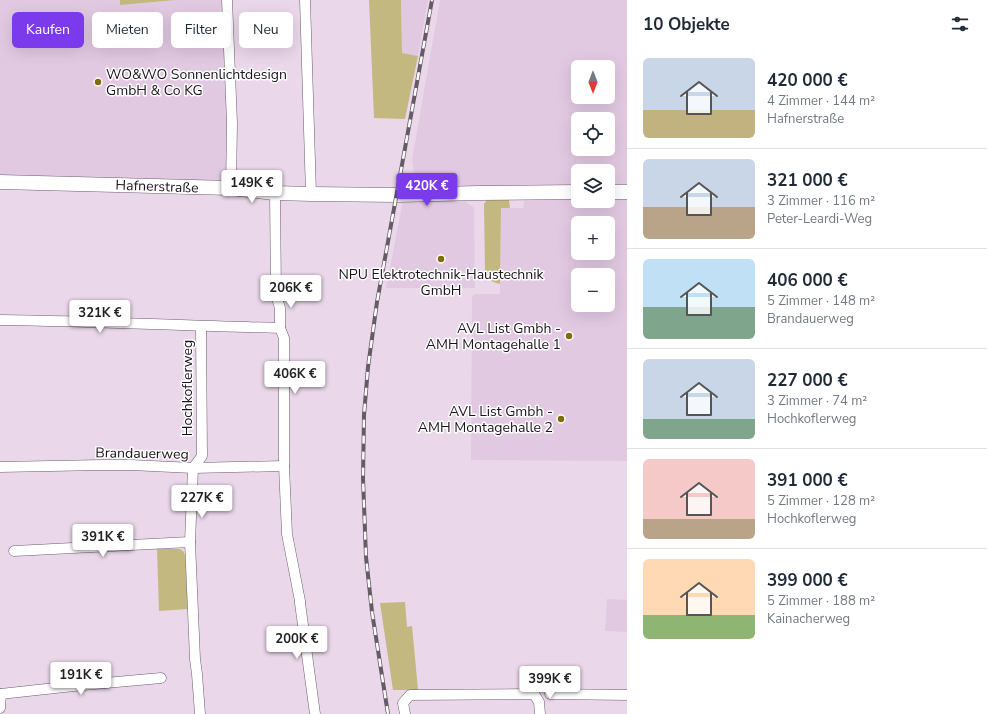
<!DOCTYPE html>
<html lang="de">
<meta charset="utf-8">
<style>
:root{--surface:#fff;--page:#f2f2f3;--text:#1f2937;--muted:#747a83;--line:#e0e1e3;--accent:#7c3aed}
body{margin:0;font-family:"Nunito Sans",sans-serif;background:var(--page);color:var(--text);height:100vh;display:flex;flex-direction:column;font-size:15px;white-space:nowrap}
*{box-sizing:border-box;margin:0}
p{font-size:13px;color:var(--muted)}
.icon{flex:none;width:22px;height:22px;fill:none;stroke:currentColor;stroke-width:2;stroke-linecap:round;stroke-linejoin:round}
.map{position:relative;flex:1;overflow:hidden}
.side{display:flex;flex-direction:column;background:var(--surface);width:360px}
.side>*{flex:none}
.guide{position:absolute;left:12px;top:12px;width:380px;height:36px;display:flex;gap:8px}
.needle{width:26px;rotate:180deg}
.controls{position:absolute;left:571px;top:60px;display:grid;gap:8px}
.controls a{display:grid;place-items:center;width:44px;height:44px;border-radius:6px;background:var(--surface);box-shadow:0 4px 16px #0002;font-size:20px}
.price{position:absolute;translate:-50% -34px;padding:0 9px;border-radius:4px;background:#fff;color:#222;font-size:13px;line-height:26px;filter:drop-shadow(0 1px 2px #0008)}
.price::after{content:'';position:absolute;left:50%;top:24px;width:12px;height:9px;margin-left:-6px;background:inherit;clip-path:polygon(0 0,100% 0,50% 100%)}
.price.on{background:var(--accent);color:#fff}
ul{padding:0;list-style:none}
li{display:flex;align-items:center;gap:12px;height:100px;padding:0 16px}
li+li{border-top:1px solid var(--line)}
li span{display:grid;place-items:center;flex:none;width:112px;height:80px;border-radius:6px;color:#555}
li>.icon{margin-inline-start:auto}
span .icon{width:48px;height:48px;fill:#fffc;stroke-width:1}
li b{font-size:17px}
h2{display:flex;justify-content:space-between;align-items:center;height:48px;padding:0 16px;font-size:17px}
.chip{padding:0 14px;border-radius:6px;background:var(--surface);box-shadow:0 4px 16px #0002;font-size:14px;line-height:36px}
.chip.on{background:var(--accent);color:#fff}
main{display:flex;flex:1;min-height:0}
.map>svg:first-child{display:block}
.built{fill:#e1c9e2;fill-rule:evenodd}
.green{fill:#c4b881}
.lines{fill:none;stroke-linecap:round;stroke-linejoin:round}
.street-casing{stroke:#6d5d6e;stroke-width:11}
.secondary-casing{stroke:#6d5d6e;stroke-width:15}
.street{stroke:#fff;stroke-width:10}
.secondary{stroke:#fff;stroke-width:14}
.rail-casing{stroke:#655a65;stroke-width:4}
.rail{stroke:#fff;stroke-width:2.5;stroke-dasharray:8;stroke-linecap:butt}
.poi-dot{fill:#7f6d09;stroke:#fff;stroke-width:1.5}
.labels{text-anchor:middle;stroke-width:3;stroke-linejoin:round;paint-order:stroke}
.poi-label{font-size:14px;fill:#1a131a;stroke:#fff;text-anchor:end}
.street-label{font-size:14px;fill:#1a131a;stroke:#fff}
</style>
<main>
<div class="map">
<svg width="627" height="714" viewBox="0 0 627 714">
<rect width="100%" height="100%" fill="#ead7ea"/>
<g class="built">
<path d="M 0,0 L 120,0 L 120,5 L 176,0 L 227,0 L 231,188 L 0,182 Z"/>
<path d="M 401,0 L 428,0 L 418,56 L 402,53 Z"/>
<path d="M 440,0 L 627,0 L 627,184 L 608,185 L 608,171 L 578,171 L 578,185 L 416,188 L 412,160 ZM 578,67 L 608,67 L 608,97 L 578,97 ZM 578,119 L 608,119 L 608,149 L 578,149 Z"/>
<path d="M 608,198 L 627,198 L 627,461 L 471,460 L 472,297 L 474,294 L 500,294 L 501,208 L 523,208 L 524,201 L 526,199 L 578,199 L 578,201 L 608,201 ZM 578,223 L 608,223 L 608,253 L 578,253 ZM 578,275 L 608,275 L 608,305 L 578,305 Z"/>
<path d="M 464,200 L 474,208 L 475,288 L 386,288 L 403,201 Z"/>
<path d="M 607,599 L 627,600 L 627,632 L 605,631 Z"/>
</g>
<g class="green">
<path d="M 120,0 L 176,0 L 120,5 Z"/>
<path d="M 369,0 L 401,0 L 402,53 L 418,56 L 405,119 L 374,118 Z"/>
<path d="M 487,200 L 509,200 L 510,208 L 501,208 L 500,284 C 492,282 489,280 485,273 L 484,204 Z"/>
<path d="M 157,549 L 180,549 L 183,551 L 185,555 L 188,609 L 159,611 Z"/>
<path d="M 405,602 L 407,627 L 412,626 L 418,690 L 393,690 L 380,603 Z"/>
</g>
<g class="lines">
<defs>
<g id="street">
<path d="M 227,0 L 232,123 L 231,188"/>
<path d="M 305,0 L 311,194"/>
<path d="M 0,320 C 93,321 187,326 280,328 L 280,308 L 276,295 L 275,193"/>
<path d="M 280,328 L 284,338 L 284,466"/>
<path d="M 0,467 L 102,465 L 131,465 L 193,468 L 284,466 L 287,534 L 300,601"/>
<path d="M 14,551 L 190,542"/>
<path d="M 300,603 L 315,714"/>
<path d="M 0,694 L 83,685 L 161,678"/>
<path d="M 550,694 L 627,695"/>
<path d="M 0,708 L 1,694"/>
<path d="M 200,714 L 197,674 L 195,659 L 190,542 L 193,468 L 202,456 L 201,327"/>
<path d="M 405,714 L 403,703 L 410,695 L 534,694 L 539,702 L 540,714"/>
</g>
<g id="secondary">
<path d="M 0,182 L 231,188 L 275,193 L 311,194 L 397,195 L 479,193 L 578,192"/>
<path d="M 608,192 L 627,192"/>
</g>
</defs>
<use href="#street" class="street-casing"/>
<use href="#secondary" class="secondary-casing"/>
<use href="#street" class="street"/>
<use href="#secondary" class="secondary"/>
<defs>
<path id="rail" d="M 388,714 L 372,612 L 366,557 L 363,478 L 364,415 L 368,367 L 377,302 L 432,0"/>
</defs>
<use href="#rail" class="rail-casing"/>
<use href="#rail" class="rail"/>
</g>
<g class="poi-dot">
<circle cx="98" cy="82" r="4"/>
<circle cx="441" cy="259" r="4"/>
<circle cx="569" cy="336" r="4"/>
<circle cx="561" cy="419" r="4"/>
</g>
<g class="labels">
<g class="poi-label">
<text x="106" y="79" text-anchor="start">WO&amp;WO Sonnenlichtdesign<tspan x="106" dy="16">GmbH &amp; Co KG</tspan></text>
<text x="441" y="279" text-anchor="middle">NPU Elektrotechnik-Haustechnik<tspan x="441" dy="16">GmbH</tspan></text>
<text x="561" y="333">AVL List Gmbh -<tspan x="561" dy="16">AMH Montagehalle 1</tspan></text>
<text x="553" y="416">AVL List Gmbh -<tspan x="553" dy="16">AMH Montagehalle 2</tspan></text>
</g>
<g class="street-label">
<text transform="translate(157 186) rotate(2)" y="5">Hafnerstraße</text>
<text transform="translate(187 388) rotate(-90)" y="5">Hochkoflerweg</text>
<text transform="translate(142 453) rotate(1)" y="5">Brandauerweg</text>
</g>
</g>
</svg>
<div class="controls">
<a><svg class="needle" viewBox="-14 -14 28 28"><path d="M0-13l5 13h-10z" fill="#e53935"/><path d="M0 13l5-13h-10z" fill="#747a83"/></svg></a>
<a><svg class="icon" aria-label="locate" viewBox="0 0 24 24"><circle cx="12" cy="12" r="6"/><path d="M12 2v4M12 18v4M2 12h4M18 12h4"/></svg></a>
<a><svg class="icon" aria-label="layers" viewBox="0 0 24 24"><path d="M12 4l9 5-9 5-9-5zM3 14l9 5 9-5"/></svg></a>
<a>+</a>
<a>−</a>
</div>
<b class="price" style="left:252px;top:204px">149K €</b>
<b class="price on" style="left:427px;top:207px">420K €</b>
<b class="price" style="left:291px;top:309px">206K €</b>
<b class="price" style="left:100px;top:334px">321K €</b>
<b class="price" style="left:295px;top:395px">406K €</b>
<b class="price" style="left:202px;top:519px">227K €</b>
<b class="price" style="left:103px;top:558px">391K €</b>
<b class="price" style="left:297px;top:660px">200K €</b>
<b class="price" style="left:81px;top:696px">191K €</b>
<b class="price" style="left:550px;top:700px">399K €</b>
<div class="guide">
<a class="chip on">Kaufen</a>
<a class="chip">Mieten</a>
<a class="chip">Filter</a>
<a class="chip">Neu</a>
</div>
</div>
<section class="side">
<h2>10 Objekte<svg class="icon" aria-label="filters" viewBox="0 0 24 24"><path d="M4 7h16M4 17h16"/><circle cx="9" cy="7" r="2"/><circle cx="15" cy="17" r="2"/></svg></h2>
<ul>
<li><span style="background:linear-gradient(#c9d6e8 65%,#c2b280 0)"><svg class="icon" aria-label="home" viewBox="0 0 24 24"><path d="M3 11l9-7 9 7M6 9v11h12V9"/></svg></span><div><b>420 000 €</b><p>4 Zimmer · 144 m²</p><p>Hafnerstraße</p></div></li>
<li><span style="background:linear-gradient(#c9d6e8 60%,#b9a48a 0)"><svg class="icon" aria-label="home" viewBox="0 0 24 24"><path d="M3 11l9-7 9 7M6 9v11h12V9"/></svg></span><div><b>321 000 €</b><p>3 Zimmer · 116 m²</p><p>Peter-Leardi-Weg</p></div></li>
<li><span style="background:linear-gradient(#bfe0f5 60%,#7fa58c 0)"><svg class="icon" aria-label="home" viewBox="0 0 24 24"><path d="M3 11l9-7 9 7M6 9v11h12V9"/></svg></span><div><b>406 000 €</b><p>5 Zimmer · 148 m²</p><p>Brandauerweg</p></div></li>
<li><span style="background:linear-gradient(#c9d6e8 75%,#7fa58c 0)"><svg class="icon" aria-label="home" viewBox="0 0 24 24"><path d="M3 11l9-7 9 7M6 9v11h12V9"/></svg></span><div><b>227 000 €</b><p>3 Zimmer · 74 m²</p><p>Hochkoflerweg</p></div></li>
<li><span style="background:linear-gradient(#f6c9c9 75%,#b9a48a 0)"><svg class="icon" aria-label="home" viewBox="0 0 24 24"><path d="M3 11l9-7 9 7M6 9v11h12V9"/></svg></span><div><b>391 000 €</b><p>5 Zimmer · 128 m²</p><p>Hochkoflerweg</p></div></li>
<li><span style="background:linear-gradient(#ffd9b3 70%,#8fb573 0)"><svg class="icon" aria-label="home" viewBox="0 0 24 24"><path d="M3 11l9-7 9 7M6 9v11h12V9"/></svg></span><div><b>399 000 €</b><p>5 Zimmer · 188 m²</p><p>Kainacherweg</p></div></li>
</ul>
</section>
</main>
